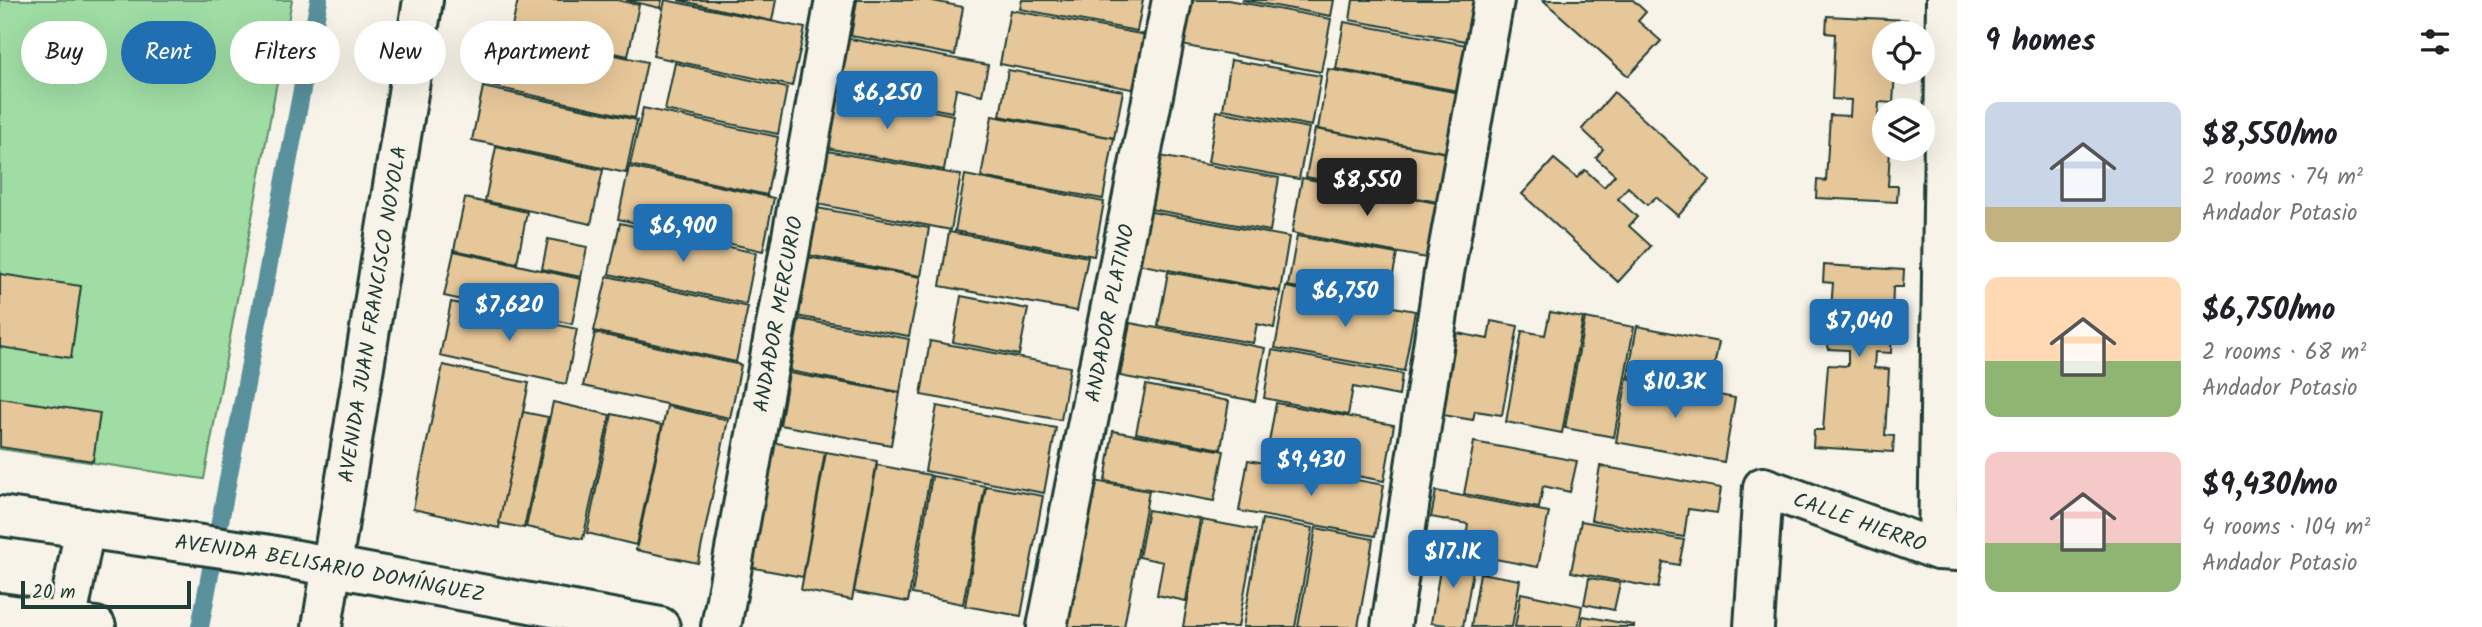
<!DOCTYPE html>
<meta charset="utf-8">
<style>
:root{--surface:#fff;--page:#f2f2f2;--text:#202124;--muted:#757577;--accent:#1f6fb2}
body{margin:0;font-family:Kalam,sans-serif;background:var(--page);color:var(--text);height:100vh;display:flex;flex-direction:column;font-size:26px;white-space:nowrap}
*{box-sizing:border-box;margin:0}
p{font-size:23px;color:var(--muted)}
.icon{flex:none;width:38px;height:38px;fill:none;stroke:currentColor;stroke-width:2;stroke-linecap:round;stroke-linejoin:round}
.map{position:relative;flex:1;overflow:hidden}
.sheet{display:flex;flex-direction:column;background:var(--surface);width:525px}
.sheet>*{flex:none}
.hud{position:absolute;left:21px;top:21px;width:665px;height:63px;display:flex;gap:14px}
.buttons{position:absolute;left:1872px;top:21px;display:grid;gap:14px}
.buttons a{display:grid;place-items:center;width:63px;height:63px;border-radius:50%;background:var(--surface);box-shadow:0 7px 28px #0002;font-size:35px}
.scale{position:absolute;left:21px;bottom:18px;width:170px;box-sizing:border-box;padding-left:7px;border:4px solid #1f3d34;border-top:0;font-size:19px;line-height:24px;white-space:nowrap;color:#1f3d34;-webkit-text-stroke:5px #f7f3e8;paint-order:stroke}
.price{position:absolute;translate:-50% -60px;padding:0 16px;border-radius:7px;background:var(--accent);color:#fff;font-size:23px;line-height:46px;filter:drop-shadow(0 2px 4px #0008)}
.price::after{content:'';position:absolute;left:50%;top:42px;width:21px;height:16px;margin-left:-10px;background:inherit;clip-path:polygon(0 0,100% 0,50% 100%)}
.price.selected{background:#222;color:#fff}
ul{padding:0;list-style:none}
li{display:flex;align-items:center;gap:21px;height:175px;padding:0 28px}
li span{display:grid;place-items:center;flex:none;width:196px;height:140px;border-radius:14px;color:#555}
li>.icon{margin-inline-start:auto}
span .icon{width:84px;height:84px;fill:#fffc;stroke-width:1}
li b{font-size:30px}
h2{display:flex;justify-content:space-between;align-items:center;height:84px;padding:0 28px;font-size:30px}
.chip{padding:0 24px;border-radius:32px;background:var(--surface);box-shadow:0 7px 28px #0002;font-size:24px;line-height:63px}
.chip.selected{background:var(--accent);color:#fff}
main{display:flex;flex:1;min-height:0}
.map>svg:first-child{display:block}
.green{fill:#9fdda4;stroke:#5f8d6c;stroke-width:2}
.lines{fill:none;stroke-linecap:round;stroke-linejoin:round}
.stream{stroke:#58909b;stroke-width:18}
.building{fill:#e6c799;stroke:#1f3d34;stroke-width:2}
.street-casing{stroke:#1f3d34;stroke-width:44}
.secondary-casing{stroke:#1f3d34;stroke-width:44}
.street{stroke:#f7f3e8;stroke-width:38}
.secondary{stroke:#f7f3e8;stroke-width:38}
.labels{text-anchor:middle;stroke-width:5;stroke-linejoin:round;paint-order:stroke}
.street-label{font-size:21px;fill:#1f3d34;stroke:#f7f3e8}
</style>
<main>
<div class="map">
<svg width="1957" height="627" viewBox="0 0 1957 627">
<rect width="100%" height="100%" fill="#f7f3e8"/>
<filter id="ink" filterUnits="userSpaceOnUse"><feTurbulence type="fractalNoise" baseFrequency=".0143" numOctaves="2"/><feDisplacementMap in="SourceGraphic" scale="14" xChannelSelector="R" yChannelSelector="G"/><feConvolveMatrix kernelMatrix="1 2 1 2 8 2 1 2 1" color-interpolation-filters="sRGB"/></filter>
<g filter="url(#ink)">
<path class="green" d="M 0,0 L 292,0 L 204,479 L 0,449 Z"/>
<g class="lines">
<path class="stream" d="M 200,627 L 319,0"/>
</g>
<g class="building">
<path d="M 518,0 L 617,0 L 639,5 L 628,56 L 511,31 Z"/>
<path d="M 626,0 L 662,0 L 660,8 Z"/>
<path d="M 665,0 L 805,28 L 792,86 L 653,56 Z"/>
<path d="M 678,0 L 776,0 L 772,21 Z"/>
<path d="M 857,0 L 928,0 L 963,7 L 955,55 L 851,36 Z"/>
<path d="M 1022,0 L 1143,0 L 1137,31 L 1020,9 Z"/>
<path d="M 1184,0 L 1228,0 L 1331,19 L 1321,72 L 1176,44 Z"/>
<path d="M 1242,0 L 1334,0 L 1331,16 Z"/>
<path d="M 1353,0 L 1484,0 L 1476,43 L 1350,20 Z"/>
<path d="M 1543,0 L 1633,0 L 1646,12 L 1638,21 L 1661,41 L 1628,76 Z"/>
<path d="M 1010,10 L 1146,35 L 1137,90 L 1000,64 Z"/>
<path d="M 1827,16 L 1907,20 L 1906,33 L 1885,33 L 1885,72 L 1895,72 L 1893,103 L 1879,102 L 1878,118 L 1885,119 L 1885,149 L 1890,149 L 1888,186 L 1898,186 L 1897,202 L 1816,198 L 1817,180 L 1826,181 L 1830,115 L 1850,116 L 1851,100 L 1832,99 L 1835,34 L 1826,33 Z"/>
<path d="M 1344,22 L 1472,46 L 1464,92 L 1336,69 Z"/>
<path d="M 498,29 L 647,62 L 635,118 L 486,85 Z"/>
<path d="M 840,37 L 988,65 L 982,95 L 956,89 L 952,112 L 830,89 Z"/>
<path d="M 1231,60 L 1321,76 L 1312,126 L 1223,109 Z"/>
<path d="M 675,63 L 787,88 L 778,134 L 665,110 Z"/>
<path d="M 1328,69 L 1466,94 L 1455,154 L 1318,129 Z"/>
<path d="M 1008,70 L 1123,91 L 1114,138 L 1000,116 Z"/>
<path d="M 483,87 L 637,120 L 626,173 L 472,140 Z"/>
<path d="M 831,91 L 953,115 L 944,170 L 821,147 Z"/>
<path d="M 1614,92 L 1710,180 L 1678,216 L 1656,197 L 1647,205 L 1628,187 L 1618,199 L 1637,217 L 1629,226 L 1651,246 L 1618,282 L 1522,194 L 1554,159 L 1577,178 L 1585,170 L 1604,187 L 1615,175 L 1596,158 L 1603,149 L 1582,129 Z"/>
<path d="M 643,108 L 778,137 L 767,195 L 630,165 Z"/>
<path d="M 1217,111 L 1309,128 L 1299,179 L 1208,162 Z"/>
<path d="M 992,116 L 1114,138 L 1103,199 L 981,177 Z"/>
<path d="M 1315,129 L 1452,154 L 1443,203 L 1306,177 Z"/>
<path d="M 496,147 L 603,170 L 591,224 L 485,201 Z"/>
<path d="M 827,151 L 961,175 L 951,230 L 817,204 Z"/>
<path d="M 1154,155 L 1279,178 L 1270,231 L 1145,208 Z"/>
<path d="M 629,167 L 774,198 L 763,251 L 618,219 Z"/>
<path d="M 965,175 L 1104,202 L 1094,256 L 955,231 Z"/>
<path d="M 1302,178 L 1442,204 L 1432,259 L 1292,233 Z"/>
<path d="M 465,198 L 527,212 L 517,263 L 454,250 Z"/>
<path d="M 817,208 L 929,228 L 921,276 L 808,255 Z"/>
<path d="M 1146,211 L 1289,237 L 1280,291 L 1137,264 Z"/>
<path d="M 620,223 L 756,253 L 746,304 L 609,274 Z"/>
<path d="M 949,232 L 1088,257 L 1077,311 L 940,286 Z"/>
<path d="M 1297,236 L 1397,254 L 1387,304 L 1288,286 Z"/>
<path d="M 548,239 L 587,247 L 581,277 L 542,269 Z"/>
<path d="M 454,251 L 581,279 L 572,324 L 444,296 Z"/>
<path d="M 807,257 L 921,277 L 909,336 L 796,316 Z"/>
<path d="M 1824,265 L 1904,270 L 1903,287 L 1893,287 L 1891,353 L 1875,352 L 1874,368 L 1889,369 L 1885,435 L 1894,436 L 1893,452 L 1813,447 L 1814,430 L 1823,430 L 1828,365 L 1848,366 L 1848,350 L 1828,349 L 1833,283 L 1823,282 Z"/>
<path d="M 1168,272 L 1280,292 L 1274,328 L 1257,324 L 1253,343 L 1158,326 Z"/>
<path d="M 0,274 L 81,286 L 71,358 L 0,347 Z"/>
<path d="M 607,276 L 748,307 L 736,362 L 594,331 Z"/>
<path d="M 1286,287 L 1415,311 L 1404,371 L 1275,348 Z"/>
<path d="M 961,296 L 1028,309 L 1019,355 L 953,342 Z"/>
<path d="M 451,302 L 577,329 L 566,384 L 440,356 Z"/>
<path d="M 1550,312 L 1583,318 L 1562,433 L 1506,422 L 1522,331 L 1545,335 Z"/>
<path d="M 1585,318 L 1634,327 L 1614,437 L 1565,428 Z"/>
<path d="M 799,319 L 909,339 L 900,392 L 790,371 Z"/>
<path d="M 1491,321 L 1518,326 L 1502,415 L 1475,411 L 1473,420 L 1443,415 L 1457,333 L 1488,339 Z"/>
<path d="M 1130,323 L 1265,348 L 1255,401 L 1120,376 Z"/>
<path d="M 1637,326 L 1719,342 L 1709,391 L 1628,376 Z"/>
<path d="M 595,333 L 741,365 L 730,418 L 583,386 Z"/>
<path d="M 930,341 L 1070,367 L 1061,420 L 921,395 Z"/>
<path d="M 1272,350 L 1402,374 L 1399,396 L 1353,387 L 1348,415 L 1264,398 Z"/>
<path d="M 443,365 L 529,383 L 499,528 L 413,509 Z"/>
<path d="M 789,373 L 900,393 L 891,445 L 780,425 Z"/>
<path d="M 1627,378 L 1735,398 L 1724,462 L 1616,442 Z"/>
<path d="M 1146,385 L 1229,401 L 1221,449 L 1136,433 Z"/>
<path d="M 0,398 L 100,413 L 93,461 L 0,447 Z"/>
<path d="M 553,402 L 610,415 L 583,539 L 526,527 Z"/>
<path d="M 1276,403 L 1394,425 L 1384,481 L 1266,459 Z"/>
<path d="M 667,406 L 728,420 L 698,563 L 636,550 Z"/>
<path d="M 937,406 L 1056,428 L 1044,493 L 925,471 Z"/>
<path d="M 523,412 L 548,417 L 524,528 L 499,523 Z"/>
<path d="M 612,414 L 662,425 L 636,545 L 587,533 Z"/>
<path d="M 1113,431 L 1224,451 L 1214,501 L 1105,481 Z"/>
<path d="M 766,441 L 825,452 L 803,577 L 743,566 Z"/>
<path d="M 1474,442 L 1577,461 L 1570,492 L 1543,486 L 1539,508 L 1464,494 Z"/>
<path d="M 826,452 L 877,461 L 852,600 L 801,590 Z"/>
<path d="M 1248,460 L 1384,485 L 1375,536 L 1239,511 Z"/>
<path d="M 877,465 L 930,475 L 908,602 L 854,592 Z"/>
<path d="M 1600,466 L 1721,488 L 1717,513 L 1688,509 L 1684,537 L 1591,520 Z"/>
<path d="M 932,476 L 985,486 L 963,604 L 912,594 Z"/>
<path d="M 1089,480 L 1149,491 L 1124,627 L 1062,627 Z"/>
<path d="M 986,486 L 1043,496 L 1021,616 L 965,606 Z"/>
<path d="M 1436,491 L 1549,512 L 1538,567 L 1463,553 L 1468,524 L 1431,517 Z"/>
<path d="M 1148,510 L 1200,519 L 1186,601 L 1157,595 L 1163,562 L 1139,557 Z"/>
<path d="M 1262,519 L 1313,528 L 1295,627 L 1243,627 Z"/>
<path d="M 1202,520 L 1256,530 L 1238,627 L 1183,627 Z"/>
<path d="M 1581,521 L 1684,540 L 1679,565 L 1663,562 L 1658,588 L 1571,572 Z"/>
<path d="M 1316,528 L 1373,539 L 1358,627 L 1298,627 Z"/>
<path d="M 1443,552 L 1475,559 L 1463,627 L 1431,623 Z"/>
<path d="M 1480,573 L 1520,580 L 1512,627 L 1471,627 Z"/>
<path d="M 1589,578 L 1620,583 L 1614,610 L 1584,604 Z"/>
<path d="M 1521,593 L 1582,606 L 1578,627 L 1515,627 Z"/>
<path d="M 1583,616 L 1634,625 L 1634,627 L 1581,627 Z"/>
</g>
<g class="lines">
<defs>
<g id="street">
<path d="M 1938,550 L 1946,0"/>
<path id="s1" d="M 721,627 L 835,0"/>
<path id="s2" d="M 1047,627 L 1172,0"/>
<path d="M 1391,627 L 1444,273 L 1494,0"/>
<path id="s3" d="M 1754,627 L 1763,487 L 1938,550 L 1957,551"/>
</g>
<g id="secondary">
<path id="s4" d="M 0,516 L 264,554 L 660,627"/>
<path d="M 0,613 L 96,627"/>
<path d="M 66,623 L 85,528"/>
<path id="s5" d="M 322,627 L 423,0"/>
</g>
</defs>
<use href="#street" class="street-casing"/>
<use href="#secondary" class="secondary-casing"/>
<use href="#street" class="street"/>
<use href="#secondary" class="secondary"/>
</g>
</g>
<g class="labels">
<g class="street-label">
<text dy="7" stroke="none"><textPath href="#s5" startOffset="317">AVENIDA JUAN FRANCISCO NOYOLA</textPath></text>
<text dy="7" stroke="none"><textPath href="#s1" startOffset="318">ANDADOR MERCURIO</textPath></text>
<text dy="7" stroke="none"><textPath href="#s2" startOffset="320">ANDADOR PLATINO</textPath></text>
<text dy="7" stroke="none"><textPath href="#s3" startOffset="243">CALLE HIERRO</textPath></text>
<text dy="7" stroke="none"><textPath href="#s4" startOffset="334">AVENIDA BELISARIO DOMÍNGUEZ</textPath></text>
</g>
</g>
</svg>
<div class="buttons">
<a><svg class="icon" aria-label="locate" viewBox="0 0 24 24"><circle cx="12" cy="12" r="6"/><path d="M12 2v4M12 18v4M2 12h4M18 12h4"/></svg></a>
<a><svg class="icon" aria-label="layers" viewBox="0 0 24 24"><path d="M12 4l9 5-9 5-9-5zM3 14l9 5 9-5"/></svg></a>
</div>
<div class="scale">20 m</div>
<b class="price" style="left:887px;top:131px">$6,250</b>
<b class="price selected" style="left:1367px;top:218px">$8,550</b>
<b class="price" style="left:683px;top:264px">$6,900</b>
<b class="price" style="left:1345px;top:329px">$6,750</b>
<b class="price" style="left:509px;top:343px">$7,620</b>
<b class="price" style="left:1859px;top:359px">$7,040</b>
<b class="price" style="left:1675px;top:420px">$10.3K</b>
<b class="price" style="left:1311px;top:498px">$9,430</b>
<b class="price" style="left:1453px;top:590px">$17.1K</b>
<div class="hud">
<a class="chip">Buy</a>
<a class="chip selected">Rent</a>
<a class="chip">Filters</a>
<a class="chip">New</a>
<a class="chip">Apartment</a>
</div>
</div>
<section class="sheet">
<h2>9 homes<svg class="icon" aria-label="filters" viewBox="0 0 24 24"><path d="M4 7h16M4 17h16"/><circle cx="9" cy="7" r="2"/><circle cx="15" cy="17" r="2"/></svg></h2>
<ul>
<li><span style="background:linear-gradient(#c9d6e8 75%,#c2b280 0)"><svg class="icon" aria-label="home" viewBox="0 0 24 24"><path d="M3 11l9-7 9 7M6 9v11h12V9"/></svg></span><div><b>$8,550/mo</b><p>2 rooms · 74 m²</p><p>Andador Potasio</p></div></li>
<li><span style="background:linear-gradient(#ffd9b3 60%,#8fb573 0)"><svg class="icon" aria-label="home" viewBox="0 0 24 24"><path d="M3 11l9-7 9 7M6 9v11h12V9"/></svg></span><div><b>$6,750/mo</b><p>2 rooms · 68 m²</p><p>Andador Potasio</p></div></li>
<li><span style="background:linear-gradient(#f6c9c9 65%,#8fb573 0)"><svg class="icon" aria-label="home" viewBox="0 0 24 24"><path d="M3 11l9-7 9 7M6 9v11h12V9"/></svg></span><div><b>$9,430/mo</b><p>4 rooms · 104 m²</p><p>Andador Potasio</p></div></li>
</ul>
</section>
</main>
